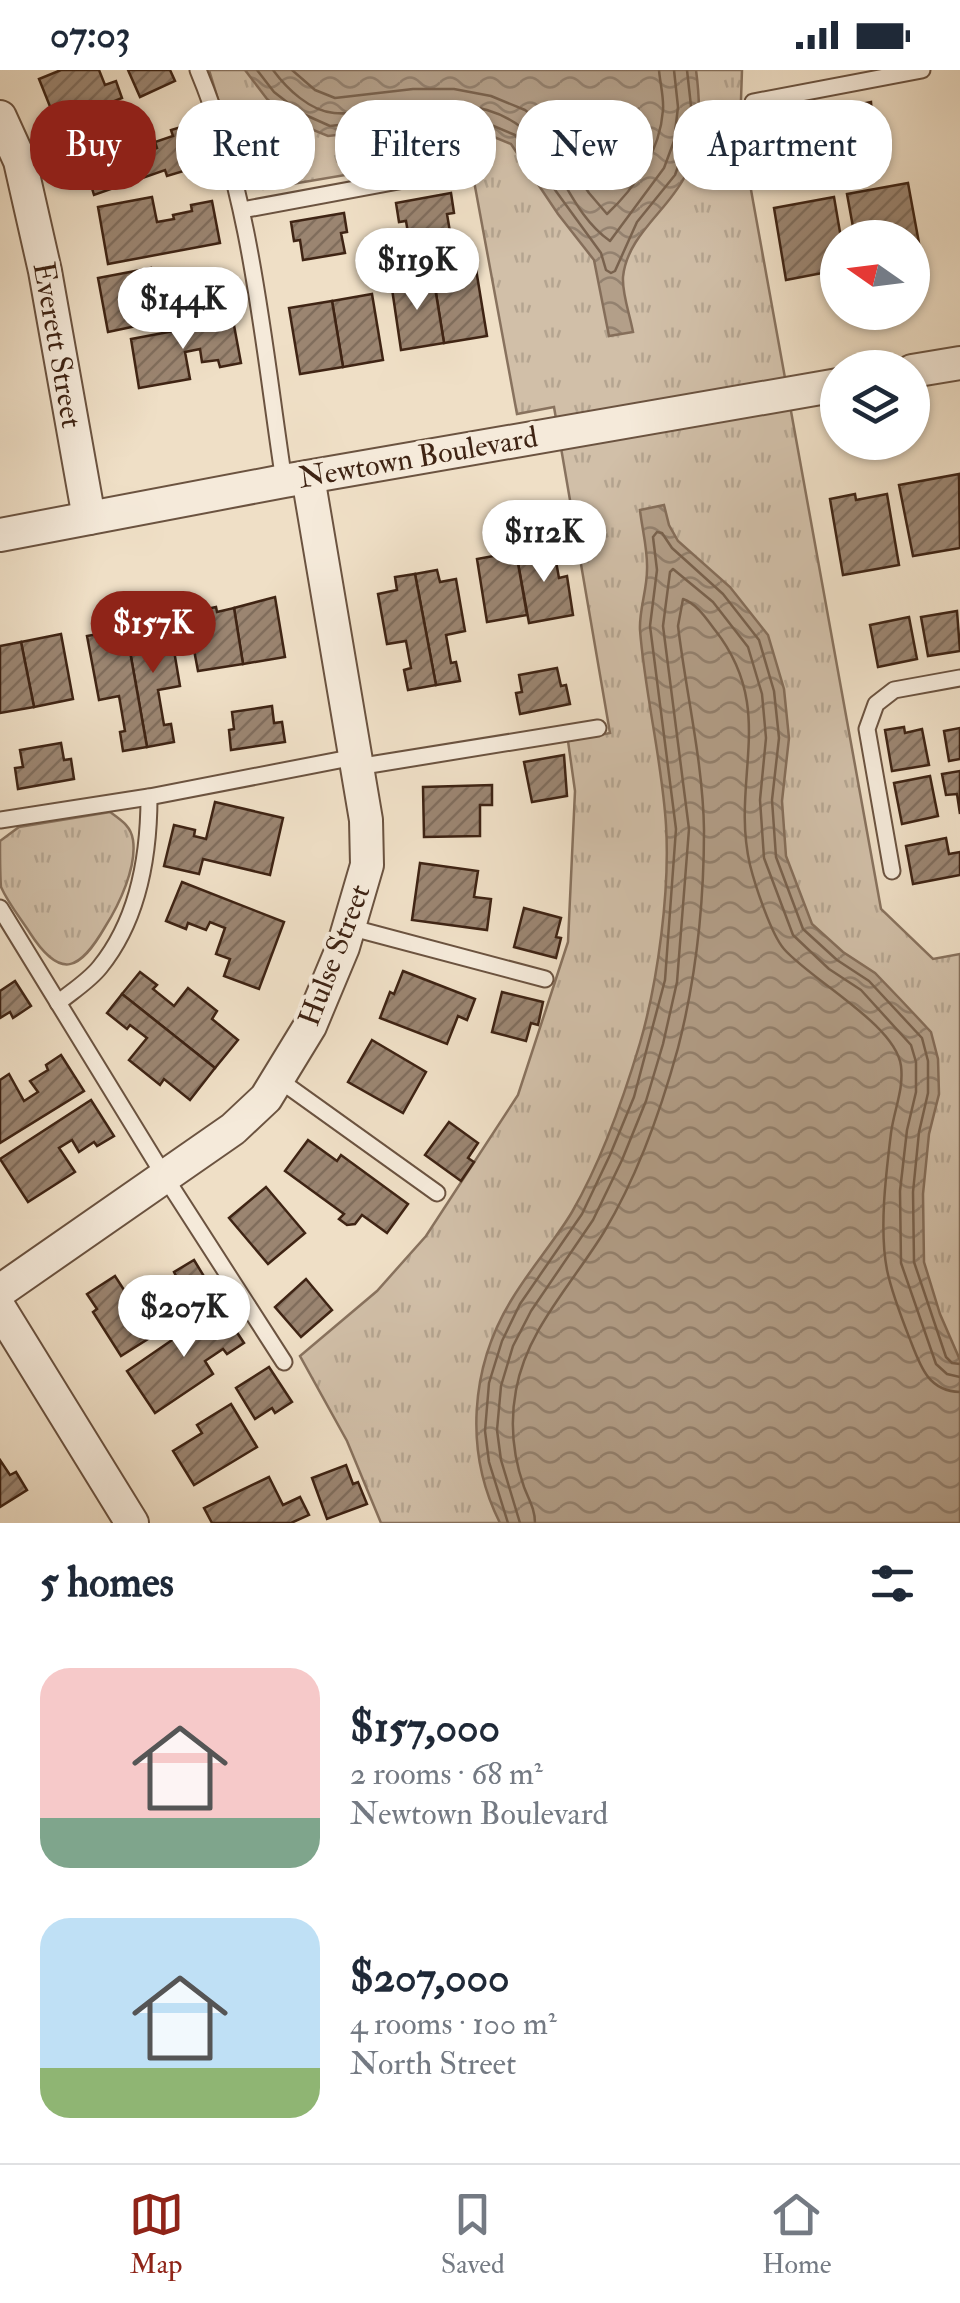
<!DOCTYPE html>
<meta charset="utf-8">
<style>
:root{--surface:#fff;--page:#f2f2f3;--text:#1f2937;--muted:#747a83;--line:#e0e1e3;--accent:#8f2418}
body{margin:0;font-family:"IM FELL Double Pica",serif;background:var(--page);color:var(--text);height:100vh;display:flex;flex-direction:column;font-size:38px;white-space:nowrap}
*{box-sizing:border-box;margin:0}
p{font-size:32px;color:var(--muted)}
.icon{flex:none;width:55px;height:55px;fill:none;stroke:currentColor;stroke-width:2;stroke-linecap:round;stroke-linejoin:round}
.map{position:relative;height:1453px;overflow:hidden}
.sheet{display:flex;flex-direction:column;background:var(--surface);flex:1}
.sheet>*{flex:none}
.hud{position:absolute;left:30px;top:30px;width:900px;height:90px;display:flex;gap:20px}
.needle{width:65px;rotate:284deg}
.buttons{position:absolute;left:820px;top:150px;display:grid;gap:20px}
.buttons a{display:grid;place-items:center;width:110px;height:110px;border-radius:50%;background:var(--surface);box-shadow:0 2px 8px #0004;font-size:50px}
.price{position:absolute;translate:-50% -85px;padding:0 22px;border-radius:35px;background:#fff;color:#222;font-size:32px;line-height:65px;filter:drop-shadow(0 2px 5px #0008)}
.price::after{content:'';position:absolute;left:50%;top:60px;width:30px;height:22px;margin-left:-15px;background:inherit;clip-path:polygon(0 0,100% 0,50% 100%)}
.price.current{background:var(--accent);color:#fff}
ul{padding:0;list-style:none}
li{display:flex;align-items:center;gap:30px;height:250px;padding:0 40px}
li span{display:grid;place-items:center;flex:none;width:280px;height:200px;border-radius:30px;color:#555}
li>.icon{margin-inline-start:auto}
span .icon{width:120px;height:120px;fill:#fffc;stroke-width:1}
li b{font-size:42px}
h2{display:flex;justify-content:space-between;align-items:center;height:120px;padding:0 40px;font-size:42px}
.tag{padding:0 35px;border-radius:40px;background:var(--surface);box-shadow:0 2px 8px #0004;font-size:35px;line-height:90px}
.tag.current{background:var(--accent);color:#fff}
.status{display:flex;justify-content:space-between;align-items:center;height:70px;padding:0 50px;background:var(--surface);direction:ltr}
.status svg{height:28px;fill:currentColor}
.dock{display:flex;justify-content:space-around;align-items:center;height:140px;border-top:2px solid var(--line);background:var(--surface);font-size:28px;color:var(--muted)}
.dock a{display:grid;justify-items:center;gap:5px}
.dock .current{color:var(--accent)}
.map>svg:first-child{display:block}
.grass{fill:url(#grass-tufts);stroke:#88725e;stroke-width:2.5}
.water{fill:url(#water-waves);stroke:#856e5a;stroke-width:2.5}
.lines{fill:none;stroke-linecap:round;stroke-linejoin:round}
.shore{stroke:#79624e;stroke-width:2.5}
.building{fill:url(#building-hatch);stroke:#3f2414;stroke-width:2.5}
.lane-casing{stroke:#6b5340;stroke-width:19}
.street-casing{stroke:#6b5340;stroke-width:36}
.lane{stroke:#f5eada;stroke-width:15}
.street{stroke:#f5eada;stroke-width:32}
.labels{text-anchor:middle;stroke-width:8;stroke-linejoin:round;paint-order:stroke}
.street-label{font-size:30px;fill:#3f2414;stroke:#f5eada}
</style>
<div class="status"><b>07:03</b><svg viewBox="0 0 49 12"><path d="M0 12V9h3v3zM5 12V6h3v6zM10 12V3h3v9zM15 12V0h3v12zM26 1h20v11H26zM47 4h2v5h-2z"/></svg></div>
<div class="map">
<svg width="960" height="1453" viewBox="0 0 960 1453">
<defs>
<pattern id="grass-tufts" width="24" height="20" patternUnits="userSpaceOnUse" patternTransform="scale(2.5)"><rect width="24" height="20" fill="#d1bfa8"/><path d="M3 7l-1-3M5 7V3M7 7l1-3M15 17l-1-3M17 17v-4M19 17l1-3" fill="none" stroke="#b4a490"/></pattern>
<pattern id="water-waves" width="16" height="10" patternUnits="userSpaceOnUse" patternTransform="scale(2.5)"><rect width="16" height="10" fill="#b39f89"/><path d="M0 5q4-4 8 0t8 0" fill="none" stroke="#93816f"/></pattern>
<pattern id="building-hatch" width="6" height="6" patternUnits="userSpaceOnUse" patternTransform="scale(2.5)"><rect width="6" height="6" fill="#9b8571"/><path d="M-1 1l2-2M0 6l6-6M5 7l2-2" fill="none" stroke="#806d5c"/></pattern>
</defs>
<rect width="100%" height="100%" fill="#efdfc6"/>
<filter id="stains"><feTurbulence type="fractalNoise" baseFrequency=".002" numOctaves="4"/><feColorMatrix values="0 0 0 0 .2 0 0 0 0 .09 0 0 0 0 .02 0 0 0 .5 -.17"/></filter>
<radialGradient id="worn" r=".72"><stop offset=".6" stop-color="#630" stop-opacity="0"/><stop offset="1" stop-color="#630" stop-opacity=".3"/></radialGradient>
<g class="grass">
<path d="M 209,0 L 742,0 L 740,59 L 881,839 L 933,889 L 960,884 L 960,1453 L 381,1453 L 347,1371 L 300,1286 L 377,1221 L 426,1166 L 518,1025 L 568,872 L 575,721 L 568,671 L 610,663 L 554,337 L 517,344 L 469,84 L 263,119 L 247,109 L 239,98 Z"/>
<path d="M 110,742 C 121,750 131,756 133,770 C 137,797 119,835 105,857 C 80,900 61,911 30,863 C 21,849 8,833 1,817 C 0,805 0,785 0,771 L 19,757 Z"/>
</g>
<g class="water">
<path d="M 245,0 L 696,0 C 701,37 701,73 684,108 C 667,141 627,166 623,207 C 622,224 630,245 633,262 L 609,266 L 594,190 L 558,144 L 511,74 L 482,62 L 452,56 L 417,56 L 328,66 L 296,53 L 267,29 Z"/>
<path d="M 664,435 L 669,455 L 678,471 L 730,517 L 768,565 L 784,619 L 789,668 L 782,731 L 786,786 L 812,854 L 843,882 L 875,903 L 900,929 L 931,962 L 938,989 L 939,1024 L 929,1064 L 923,1124 L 924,1192 L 940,1244 L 960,1290 L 960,1453 L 500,1453 C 464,1382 470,1297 512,1229 C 530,1199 554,1172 572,1142 C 602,1090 623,1030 640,973 C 658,911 670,820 666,755 C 662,690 645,625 640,560 C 639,540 647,520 647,500 C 648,480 642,459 640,440 Z"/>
</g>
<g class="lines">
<g class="shore">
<path d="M 257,0 L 274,22 L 301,43 L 330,56 L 416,46 L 453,46 L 484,52 L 515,65 L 601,183 L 606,200 L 611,203 L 615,201 L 637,152 L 675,105 L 686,74 L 691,36 L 687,0"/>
<path d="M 273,0 C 287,19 310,41 334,43 C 352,45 371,40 388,37 C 421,32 454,31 487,40 C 559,61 558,134 610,171 L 664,98 L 674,71 L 678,37 L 674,0"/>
<path d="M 292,0 L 315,20 L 335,28 L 413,19 L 454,19 L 491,26 L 525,40 L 541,52 L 589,123 L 607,144 C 636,117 660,81 663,40 C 664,27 660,13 659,0"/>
<path d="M 508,1453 L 489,1392 L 485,1361 L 489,1313 L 502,1271 L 520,1234 L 582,1144 L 610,1085 L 634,1027 L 665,910 L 676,759 L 650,556 L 657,500 L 653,467 L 657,462 L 662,463 L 672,478 L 723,524 L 759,570 L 774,621 L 779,668 L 772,730 L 776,787 L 803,859 L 837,890 L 869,911 L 922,968 L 928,991 L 928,1023 L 919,1062 L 913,1122 L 914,1192 L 946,1287 L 952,1293 L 960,1294"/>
<path d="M 520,1453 L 501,1390 L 497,1360 L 501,1316 L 513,1276 L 531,1241 L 593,1150 L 622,1090 L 646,1031 L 663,974 L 677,912 L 689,759 L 663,556 L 670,502 L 673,499 L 713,532 L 748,577 L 762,624 L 766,668 L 760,730 L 764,788 L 793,865 L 829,899 L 861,920 L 911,975 L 916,992 L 916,1022 L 907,1060 L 900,1121 L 901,1193 L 936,1294 L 947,1304 L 960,1307"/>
<path d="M 535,1453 C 535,1439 529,1430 524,1417 C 513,1386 510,1352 516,1320 C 527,1259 573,1213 604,1162 C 637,1107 661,1040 678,978 C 696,908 704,832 704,760 C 703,692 686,623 678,556 L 683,529 C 697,534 706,548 715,560 C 778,640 730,709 750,795 C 755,815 771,864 784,879 C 811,910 896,955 901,996 C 904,1019 894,1040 891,1063 C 886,1104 879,1159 887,1200 C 892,1224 902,1249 911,1272 C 921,1298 929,1321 960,1322"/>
</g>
</g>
<g class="building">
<path d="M 61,0 L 99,0 L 105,15 L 116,11 L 122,28 L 112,32 L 113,36 L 59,59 L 39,9 Z"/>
<path d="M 128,0 L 170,0 L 175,11 L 140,27 Z"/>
<path d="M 871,32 L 874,73 L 838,80 L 831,40 Z"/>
<path d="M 826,43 L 832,82 L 787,89 L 781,50 Z"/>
<path d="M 191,54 L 204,95 L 167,106 L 165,100 L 94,125 L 79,75 L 136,58 L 143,83 L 157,78 L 155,72 L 173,66 L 171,60 Z"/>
<path d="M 908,113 L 921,184 L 912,186 L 912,168 L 855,168 L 847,124 Z"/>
<path d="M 451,123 L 454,143 L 447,144 L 450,162 L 409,169 L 406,151 L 399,152 L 396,133 Z"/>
<path d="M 152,127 L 157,152 L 174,149 L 173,145 L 192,141 L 191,135 L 212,131 L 220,173 L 108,194 L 98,137 Z"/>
<path d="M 834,127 L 841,168 L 838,168 L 838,200 L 786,210 L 774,138 Z"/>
<path d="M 344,143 L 347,162 L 341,163 L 345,183 L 303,190 L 300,170 L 294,171 L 291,152 Z"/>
<path d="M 151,198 L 156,228 L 169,225 L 167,214 L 207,201 L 215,246 L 175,254 L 174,248 L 108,262 L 98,208 Z"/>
<path d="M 476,199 L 487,266 L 444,273 L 433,205 Z"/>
<path d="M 433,205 L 444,273 L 401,280 L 391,212 Z"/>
<path d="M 372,224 L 383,290 L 343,297 L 332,231 Z"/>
<path d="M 332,231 L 343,297 L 300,304 L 289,238 Z"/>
<path d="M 233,250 L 241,293 L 220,297 L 218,290 L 202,292 L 200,279 L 185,282 L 190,309 L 139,318 L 131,269 Z"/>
<path d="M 959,404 L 960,478 L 913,486 L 899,415 Z"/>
<path d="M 855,424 L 856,430 L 887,424 L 899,495 L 843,505 L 830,429 Z"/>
<path d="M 553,475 L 559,508 L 567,506 L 573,545 L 529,553 L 516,482 Z"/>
<path d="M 516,482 L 527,545 L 487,552 L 477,489 Z"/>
<path d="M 437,500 L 440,512 L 456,509 L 465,561 L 446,565 L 451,593 L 456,592 L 460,611 L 436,615 L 415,504 Z"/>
<path d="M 415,504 L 436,615 L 408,620 L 404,600 L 411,598 L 406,571 L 387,574 L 378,524 L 397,520 L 395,507 Z"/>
<path d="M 275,527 L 285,587 L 243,594 L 234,538 Z"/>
<path d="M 216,537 L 217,542 L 234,538 L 243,594 L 198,601 L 187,543 Z"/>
<path d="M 957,541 L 960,581 L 928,586 L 921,547 Z"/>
<path d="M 909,547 L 917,589 L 878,597 L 870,555 Z"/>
<path d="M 169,551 L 180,616 L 158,620 L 164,655 L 171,654 L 174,672 L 147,677 L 126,559 Z"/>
<path d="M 126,559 L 147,677 L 123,681 L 120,662 L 125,661 L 119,626 L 99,630 L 87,566 Z"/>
<path d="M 61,564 L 73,629 L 34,637 L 21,572 Z"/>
<path d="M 21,572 L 34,637 L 0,643 L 0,576 Z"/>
<path d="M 557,598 L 561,616 L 566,615 L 570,634 L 520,644 L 516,623 L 522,622 L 519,605 Z"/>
<path d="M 272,636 L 274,653 L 282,652 L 285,672 L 231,680 L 229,660 L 234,659 L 232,642 Z"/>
<path d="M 904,657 L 905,663 L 922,659 L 929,695 L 892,701 L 885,660 Z"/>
<path d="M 960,658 L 960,689 L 949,691 L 944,661 Z"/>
<path d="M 61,673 L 64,690 L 71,689 L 74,709 L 18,719 L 15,698 L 23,697 L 20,680 Z"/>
<path d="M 564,685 L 567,726 L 532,732 L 524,692 Z"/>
<path d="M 960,701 L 960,744 L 957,724 L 946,725 L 942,704 Z"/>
<path d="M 930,706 L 938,746 L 902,754 L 894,713 Z"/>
<path d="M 492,715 L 492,735 L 480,735 L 480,766 L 424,767 L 423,717 Z"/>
<path d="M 215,732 L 283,748 L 270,805 L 203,789 L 199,804 L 164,796 L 174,755 L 195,760 L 194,766 L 206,769 Z"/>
<path d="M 946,768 L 949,784 L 960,782 L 960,805 L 913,814 L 906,776 Z"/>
<path d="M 420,793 L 478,801 L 474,827 L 491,829 L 487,860 L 412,850 Z"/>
<path d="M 182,812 L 284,852 L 259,919 L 224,906 L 230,889 L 216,884 L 225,858 L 210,852 L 206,860 L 188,853 L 186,859 L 166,851 Z"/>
<path d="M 524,838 L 561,848 L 556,867 L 561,868 L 556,888 L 514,877 Z"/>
<path d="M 403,901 L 475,929 L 467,950 L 458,946 L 447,974 L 380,948 L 390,922 L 394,924 Z"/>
<path d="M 140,902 L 157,915 L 153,919 L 174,936 L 188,918 L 217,941 L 212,949 L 238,970 L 215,998 L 122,924 Z"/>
<path d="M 15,911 L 31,936 L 13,948 L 10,942 L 0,948 L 0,921 Z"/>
<path d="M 502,922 L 543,932 L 538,955 L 531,953 L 526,971 L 492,962 Z"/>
<path d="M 122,924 L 215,998 L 190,1030 L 164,1009 L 160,1015 L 129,990 L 147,968 L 130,955 L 127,959 L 107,943 Z"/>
<path d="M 372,970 L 426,1002 L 403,1043 L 348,1012 Z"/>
<path d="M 61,985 L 84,1021 L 0,1073 L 0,1010 L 9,1004 L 24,1031 L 38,1022 L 30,1011 L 48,1000 L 46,995 Z"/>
<path d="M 91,1030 L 114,1066 L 97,1076 L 94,1072 L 79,1082 L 72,1070 L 59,1078 L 75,1102 L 28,1132 L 0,1089 Z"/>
<path d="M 449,1052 L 478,1073 L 468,1088 L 474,1092 L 461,1111 L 425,1085 Z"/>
<path d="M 308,1070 L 337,1091 L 341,1085 L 408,1134 L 387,1163 L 362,1145 L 355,1154 L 347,1155 L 339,1149 L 344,1144 L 285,1101 Z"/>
<path d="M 266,1117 L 305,1163 L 268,1194 L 229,1148 Z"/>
<path d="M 194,1190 L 216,1226 L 121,1286 L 93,1242 L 97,1239 L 87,1224 L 115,1206 L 124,1220 L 136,1212 L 150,1235 L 165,1226 L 160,1218 L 177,1208 L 174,1202 Z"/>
<path d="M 306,1209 L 332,1240 L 301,1267 L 275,1237 Z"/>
<path d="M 220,1237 L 244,1273 L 227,1284 L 223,1279 L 205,1291 L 213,1304 L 155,1343 L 127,1301 Z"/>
<path d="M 269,1297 L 292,1332 L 275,1343 L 272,1338 L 255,1349 L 236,1318 Z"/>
<path d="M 231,1334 L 257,1377 L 194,1415 L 173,1381 L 202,1363 L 197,1355 Z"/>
<path d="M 0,1390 L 10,1405 L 16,1402 L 27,1420 L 0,1437 Z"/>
<path d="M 346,1395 L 353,1414 L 358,1412 L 367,1434 L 327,1449 L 312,1408 Z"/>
<path d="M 269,1407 L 283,1435 L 300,1427 L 309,1445 L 291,1453 L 212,1453 L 204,1438 Z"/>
</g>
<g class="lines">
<defs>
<g id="lane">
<path d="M 198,0 C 252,129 263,274 284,411"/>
<path d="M 753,32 L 922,0"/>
<path d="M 242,140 L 463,99"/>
<path d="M 357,697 L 598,658"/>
<path d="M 0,750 L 149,727 L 355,687"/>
<path d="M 892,801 L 867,659 L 876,634 L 894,620 L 960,608"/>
<path d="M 0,838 L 165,1107 L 284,1292"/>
<path d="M 349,857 L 545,909"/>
<path d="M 58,933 C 71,922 89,911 100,897 C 138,850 149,785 149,727"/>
<path d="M 278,1009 L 437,1123"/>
</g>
<g id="street">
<path d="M 0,47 L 20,91 L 45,201 L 89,448"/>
<path d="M 912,301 L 960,293"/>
<path d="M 0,465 L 284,411 L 838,315"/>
<path d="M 0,1221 L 233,1059 L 266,1028 L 310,956 L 343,877 L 367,795 L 366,750 L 308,407"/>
<path d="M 0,1239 L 132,1453"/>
</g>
</defs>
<use href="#lane" class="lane-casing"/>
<use href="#street" class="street-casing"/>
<use href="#lane" class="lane"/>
<use href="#street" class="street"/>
</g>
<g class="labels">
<g class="street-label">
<text transform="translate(58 275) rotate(80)" y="10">Everett Street</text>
<text transform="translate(418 387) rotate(-10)" y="10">Newtown Boulevard</text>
<text transform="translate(334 885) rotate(-69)" y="10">Hulse Street</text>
</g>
</g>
<rect width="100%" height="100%" filter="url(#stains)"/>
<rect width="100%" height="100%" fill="url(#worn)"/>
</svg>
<div class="buttons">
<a><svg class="needle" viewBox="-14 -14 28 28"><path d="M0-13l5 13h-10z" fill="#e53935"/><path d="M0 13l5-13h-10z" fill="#747a83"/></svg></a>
<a><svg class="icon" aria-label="layers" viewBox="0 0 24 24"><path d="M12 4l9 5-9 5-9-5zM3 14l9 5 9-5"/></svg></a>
</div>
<b class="price" style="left:417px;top:243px">$119K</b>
<b class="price" style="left:183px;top:282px">$144K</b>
<b class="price" style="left:544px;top:515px">$112K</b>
<b class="price current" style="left:153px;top:606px">$157K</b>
<b class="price" style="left:184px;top:1290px">$207K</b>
<div class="hud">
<a class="tag current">Buy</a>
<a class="tag">Rent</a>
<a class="tag">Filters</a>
<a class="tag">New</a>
<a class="tag">Apartment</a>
</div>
</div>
<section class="sheet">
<h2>5 homes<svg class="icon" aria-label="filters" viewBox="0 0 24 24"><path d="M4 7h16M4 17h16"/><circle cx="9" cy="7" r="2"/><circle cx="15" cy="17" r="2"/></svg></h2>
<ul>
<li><span style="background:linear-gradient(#f6c9c9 75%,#7fa58c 0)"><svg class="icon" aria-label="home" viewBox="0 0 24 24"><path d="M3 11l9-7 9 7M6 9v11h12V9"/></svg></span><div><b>$157,000</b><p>2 rooms · 68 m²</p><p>Newtown Boulevard</p></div></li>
<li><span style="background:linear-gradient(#bfe0f5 75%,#8fb573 0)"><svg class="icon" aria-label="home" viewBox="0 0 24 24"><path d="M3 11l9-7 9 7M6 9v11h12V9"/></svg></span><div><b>$207,000</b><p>4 rooms · 100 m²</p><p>North Street</p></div></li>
</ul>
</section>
<nav class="dock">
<a class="current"><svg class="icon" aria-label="map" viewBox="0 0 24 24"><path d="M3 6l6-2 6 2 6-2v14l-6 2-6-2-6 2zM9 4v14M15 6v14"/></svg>Map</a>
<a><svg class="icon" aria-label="saved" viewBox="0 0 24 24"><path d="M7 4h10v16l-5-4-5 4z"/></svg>Saved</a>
<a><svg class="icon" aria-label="home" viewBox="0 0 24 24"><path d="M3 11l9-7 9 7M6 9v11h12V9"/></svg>Home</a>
</nav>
